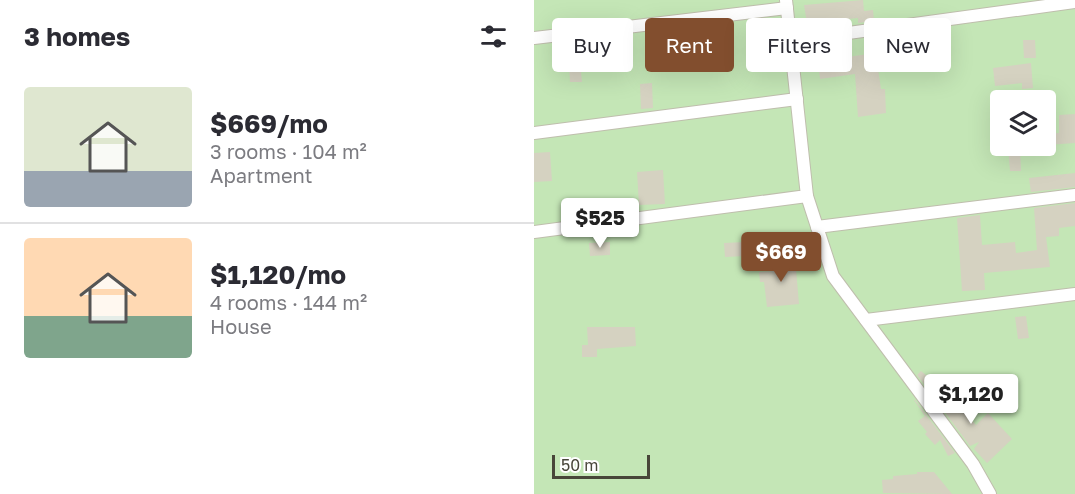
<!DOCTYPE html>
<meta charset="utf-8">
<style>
:root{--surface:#fff;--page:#f7f7f7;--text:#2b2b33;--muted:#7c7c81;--line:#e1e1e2;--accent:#824e2e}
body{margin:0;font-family:"Golos Text",sans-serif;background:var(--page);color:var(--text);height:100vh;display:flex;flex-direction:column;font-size:22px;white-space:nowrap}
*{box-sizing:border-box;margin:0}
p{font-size:20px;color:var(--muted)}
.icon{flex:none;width:33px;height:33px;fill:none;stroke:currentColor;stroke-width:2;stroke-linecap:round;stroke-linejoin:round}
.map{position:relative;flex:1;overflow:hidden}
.details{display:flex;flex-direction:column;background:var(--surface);width:534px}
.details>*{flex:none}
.banner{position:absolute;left:18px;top:18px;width:432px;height:54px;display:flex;gap:12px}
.fabs{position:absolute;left:456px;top:90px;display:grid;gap:12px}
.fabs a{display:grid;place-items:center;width:66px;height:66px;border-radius:6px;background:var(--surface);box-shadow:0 6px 24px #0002;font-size:30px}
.scale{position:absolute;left:18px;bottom:15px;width:98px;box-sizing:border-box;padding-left:6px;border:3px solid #484639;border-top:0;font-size:16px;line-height:21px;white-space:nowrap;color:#484639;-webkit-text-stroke:4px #fff;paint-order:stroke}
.price{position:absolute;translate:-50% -51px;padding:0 14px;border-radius:6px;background:#fff;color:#222;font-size:20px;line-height:39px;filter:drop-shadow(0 2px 3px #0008)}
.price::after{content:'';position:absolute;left:50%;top:36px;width:18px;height:14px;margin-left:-9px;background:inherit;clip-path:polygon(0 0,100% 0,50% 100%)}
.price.selected{background:var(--accent);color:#fff}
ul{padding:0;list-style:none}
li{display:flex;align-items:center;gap:18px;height:150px;padding:0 24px}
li+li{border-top:2px solid var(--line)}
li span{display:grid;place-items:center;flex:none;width:168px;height:120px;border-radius:6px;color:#555}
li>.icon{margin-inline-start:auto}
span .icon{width:72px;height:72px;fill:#fffc;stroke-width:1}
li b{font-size:26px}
h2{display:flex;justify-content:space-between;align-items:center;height:72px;padding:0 24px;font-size:26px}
.chip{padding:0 21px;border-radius:6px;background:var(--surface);box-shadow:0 6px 24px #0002;font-size:21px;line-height:54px}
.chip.selected{background:var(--accent);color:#fff}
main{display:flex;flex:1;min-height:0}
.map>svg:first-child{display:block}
.green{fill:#c4e6b6;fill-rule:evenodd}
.building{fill:#d5d2c1}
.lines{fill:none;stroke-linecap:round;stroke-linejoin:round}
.minor-casing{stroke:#bfbead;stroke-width:14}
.minor{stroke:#fff;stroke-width:12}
</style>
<main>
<section class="details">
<h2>3 homes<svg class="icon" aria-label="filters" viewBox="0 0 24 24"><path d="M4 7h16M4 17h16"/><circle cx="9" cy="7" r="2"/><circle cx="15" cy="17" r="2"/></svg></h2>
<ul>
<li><span style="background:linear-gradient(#dfe7d0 70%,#9aa5b1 0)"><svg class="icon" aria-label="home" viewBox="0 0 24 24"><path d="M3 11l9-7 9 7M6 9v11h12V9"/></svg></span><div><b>$669/mo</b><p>3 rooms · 104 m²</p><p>Apartment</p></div></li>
<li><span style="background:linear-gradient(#ffd9b3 65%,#7fa58c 0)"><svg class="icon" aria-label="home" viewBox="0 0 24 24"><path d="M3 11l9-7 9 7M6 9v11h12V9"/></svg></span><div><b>$1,120/mo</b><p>4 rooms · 144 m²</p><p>House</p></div></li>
</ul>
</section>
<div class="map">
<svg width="541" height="494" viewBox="0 0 541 494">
<rect width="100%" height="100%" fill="#f4f4eb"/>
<path class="green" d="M 0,0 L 541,0 L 541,494 L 0,494 ZM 466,100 L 512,100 L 512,146 L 466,146 Z"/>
<g class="building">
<path d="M 329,0 L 330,11 L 339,10 L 340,21 L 324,23 L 324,18 L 273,23 L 270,5 Z"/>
<path d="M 166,27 L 168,69 L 139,70 L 137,30 Z"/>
<path d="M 489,40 L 501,40 L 502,58 L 490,58 Z"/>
<path d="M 365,48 L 368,66 L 344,69 L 347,89 L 351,89 L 352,113 L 324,117 L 321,74 L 286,79 L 284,61 L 349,52 L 348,50 Z"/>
<path d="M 46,62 L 48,82 L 36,82 L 35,63 Z"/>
<path d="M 497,63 L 499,88 L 488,89 L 488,83 L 461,86 L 459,68 Z"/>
<path d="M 118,83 L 119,108 L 107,109 L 106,84 Z"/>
<path d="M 541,114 L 541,143 L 512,145 L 512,134 L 525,133 L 525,115 Z"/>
<path d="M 474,146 L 486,146 L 487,171 L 476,171 Z"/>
<path d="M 16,152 L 18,181 L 0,182 L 0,153 Z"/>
<path d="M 129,170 L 131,204 L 105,205 L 103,172 Z"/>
<path d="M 541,173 L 541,187 L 497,192 L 495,178 Z"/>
<path d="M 541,203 L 541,226 L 525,228 L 525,236 L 512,237 L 516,267 L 450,273 L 451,290 L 428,291 L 423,218 L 446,215 L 448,245 L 481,242 L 482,253 L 503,250 L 500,208 Z"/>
<path d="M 76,242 L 76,255 L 56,256 L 55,243 Z"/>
<path d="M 211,242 L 212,256 L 191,257 L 190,243 Z"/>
<path d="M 240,257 L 261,257 L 265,304 L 233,307 L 230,282 L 226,282 L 225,272 L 240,271 Z"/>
<path d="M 492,316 L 495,338 L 484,339 L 481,317 Z"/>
<path d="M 53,327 L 101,327 L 102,346 L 63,349 L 63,357 L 48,357 L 48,345 L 54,345 Z"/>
<path d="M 387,371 L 398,380 L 424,410 L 427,408 L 442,425 L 454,413 L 478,439 L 453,463 L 440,449 L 445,442 L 436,446 L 383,375 Z"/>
<path d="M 380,400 L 381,400 L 421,453 L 414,456 L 406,440 L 401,445 L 391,434 L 393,432 L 384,421 L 391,416 Z"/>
<path d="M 383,472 L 400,472 L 418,494 L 349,493 L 348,480 L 359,479 L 359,476 L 383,474 Z"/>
</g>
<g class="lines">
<defs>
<g id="minor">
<path d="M 0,38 L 253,8"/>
<path d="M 256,41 L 541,2"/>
<path d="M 0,133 L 263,99"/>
<path d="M 273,196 L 299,276 L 439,464 L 456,494"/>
<path d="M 283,227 L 541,195"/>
<path d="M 0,232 L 273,196 L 252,0"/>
<path d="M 332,320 L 541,294"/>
</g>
</defs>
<use href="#minor" class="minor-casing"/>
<use href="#minor" class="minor"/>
</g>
</svg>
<div class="fabs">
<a><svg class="icon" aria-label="layers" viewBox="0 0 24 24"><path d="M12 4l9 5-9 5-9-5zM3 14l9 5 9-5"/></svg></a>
</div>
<div class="scale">50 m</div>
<b class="price" style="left:66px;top:249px">$525</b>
<b class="price selected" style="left:247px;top:283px">$669</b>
<b class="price" style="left:437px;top:425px">$1,120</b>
<div class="banner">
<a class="chip">Buy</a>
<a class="chip selected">Rent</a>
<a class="chip">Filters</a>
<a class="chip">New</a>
</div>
</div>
</main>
